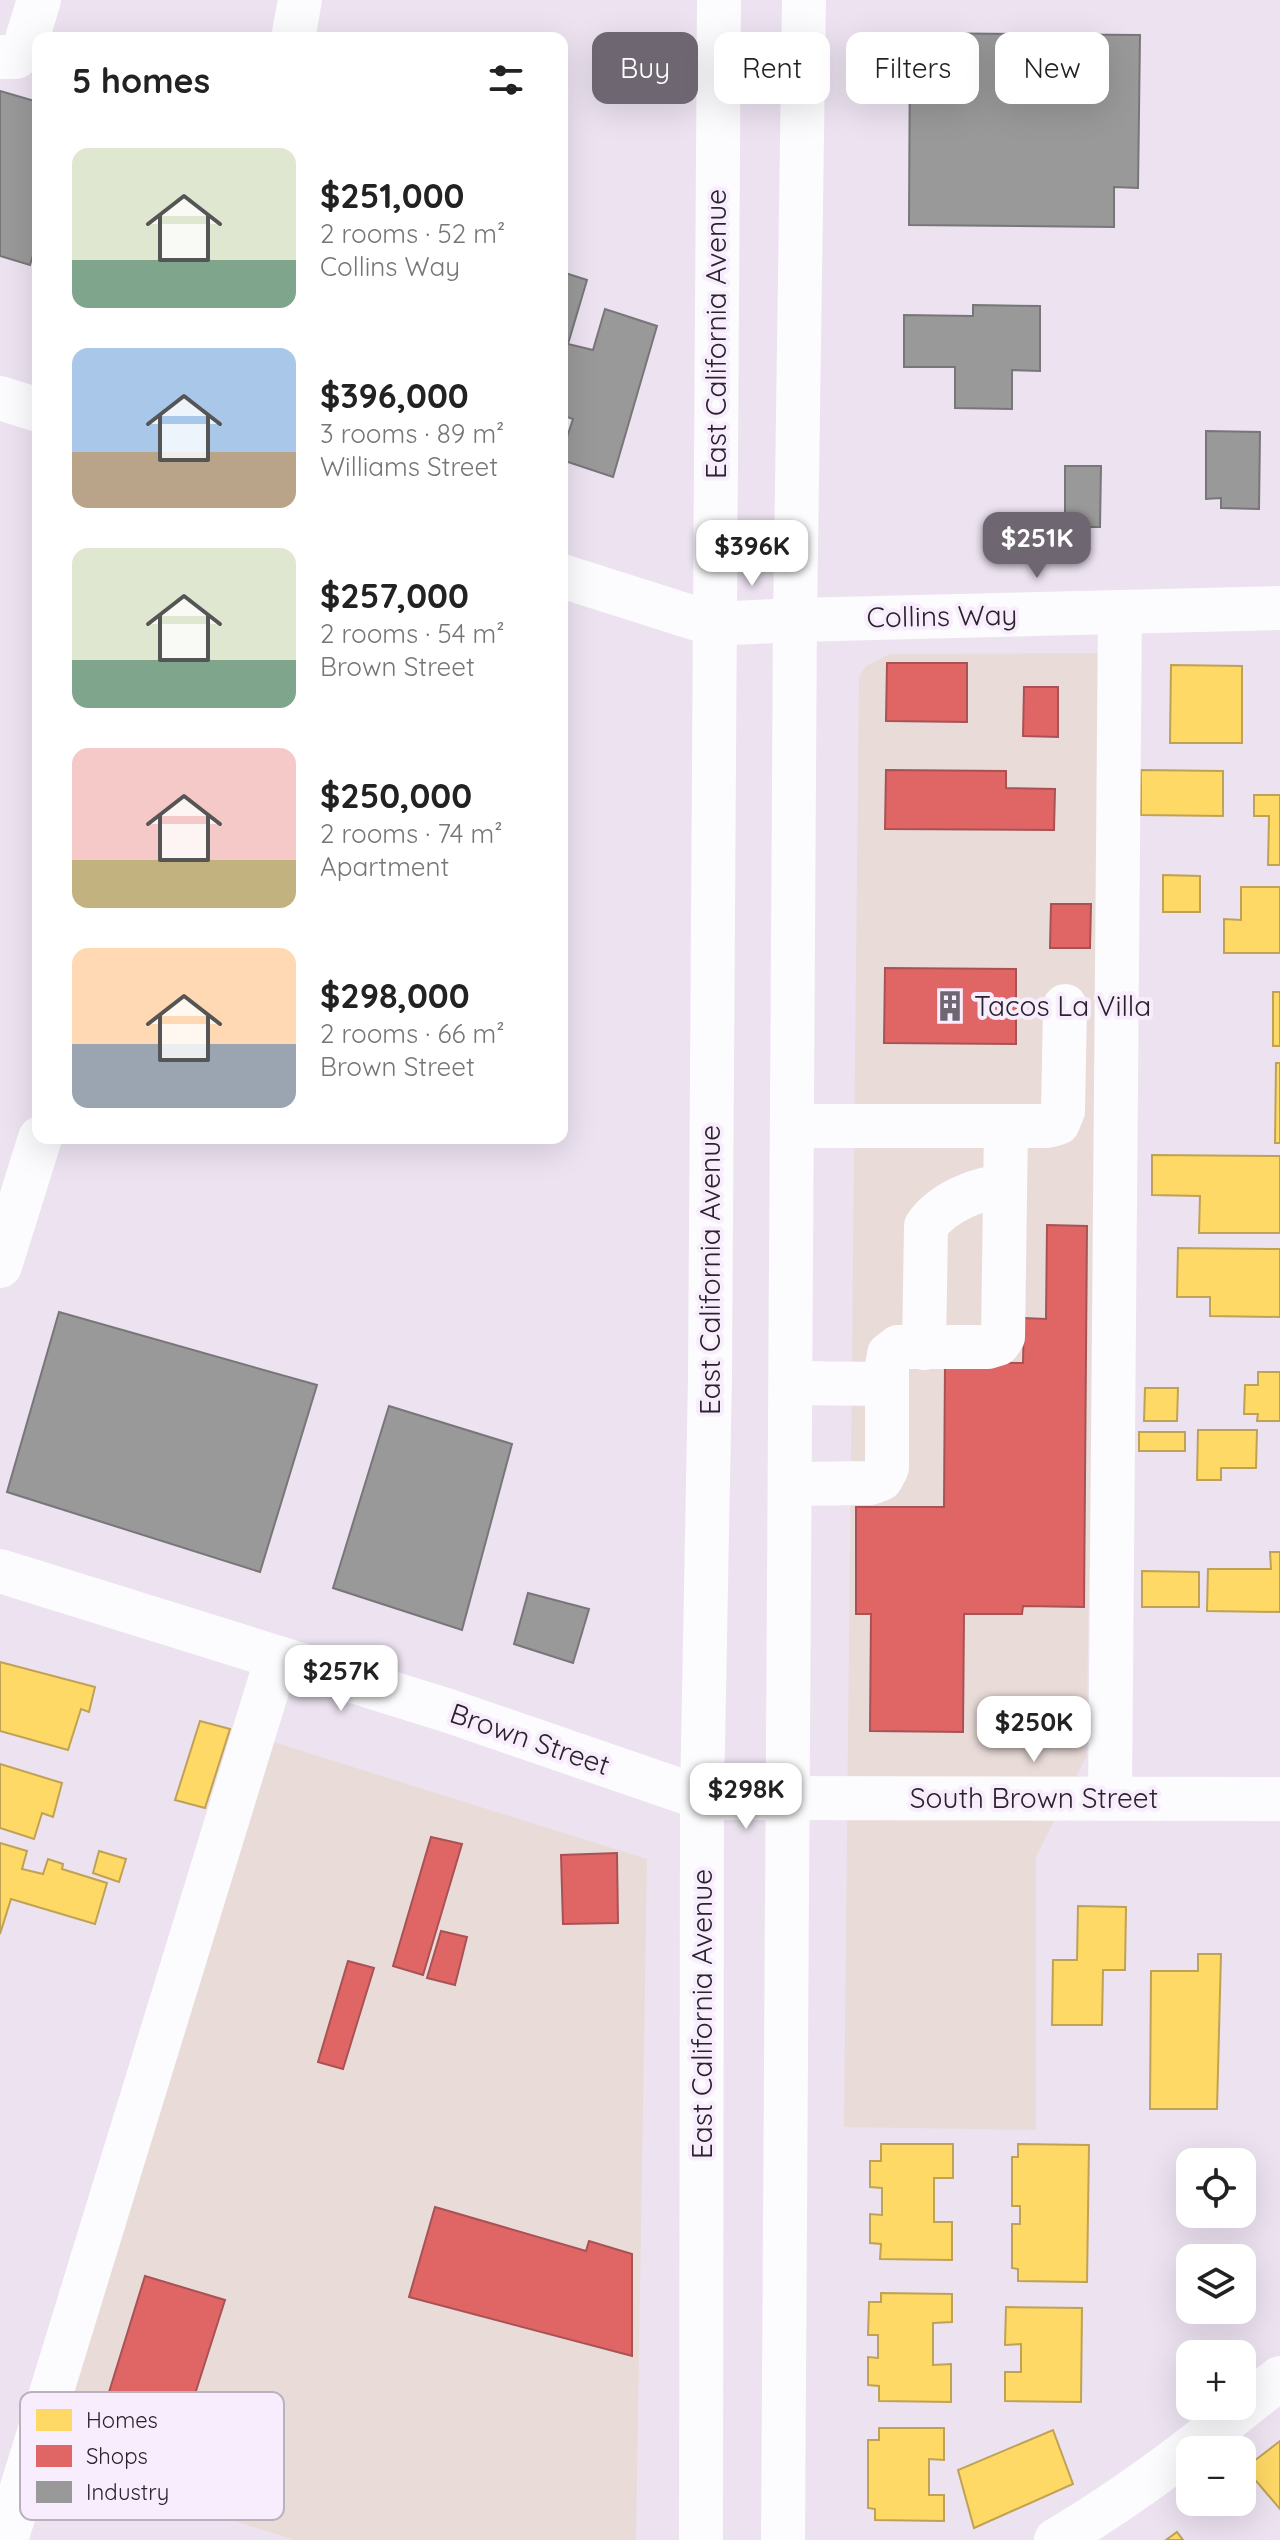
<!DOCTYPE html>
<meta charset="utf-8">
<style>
:root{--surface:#fff;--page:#f6f6f6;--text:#222;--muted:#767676;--accent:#6e6671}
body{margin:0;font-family:Quicksand,sans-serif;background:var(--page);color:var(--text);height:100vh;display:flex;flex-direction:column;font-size:30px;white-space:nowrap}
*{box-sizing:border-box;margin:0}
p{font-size:26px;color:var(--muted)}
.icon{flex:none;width:44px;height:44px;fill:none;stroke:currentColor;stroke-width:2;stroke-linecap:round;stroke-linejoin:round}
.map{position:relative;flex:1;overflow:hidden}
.sheet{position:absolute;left:32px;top:32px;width:536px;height:1112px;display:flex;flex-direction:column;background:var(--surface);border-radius:16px;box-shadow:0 8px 32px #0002}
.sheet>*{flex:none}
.hud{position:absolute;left:592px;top:32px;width:568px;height:72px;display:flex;gap:16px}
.buttons{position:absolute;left:1176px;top:2148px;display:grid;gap:16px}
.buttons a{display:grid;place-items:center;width:80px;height:80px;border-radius:16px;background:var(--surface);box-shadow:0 8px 32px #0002;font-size:40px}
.price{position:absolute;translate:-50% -68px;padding:0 18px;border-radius:16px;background:#fff;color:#222;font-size:26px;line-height:52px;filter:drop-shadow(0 2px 4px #0008)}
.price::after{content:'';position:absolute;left:50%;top:48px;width:24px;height:18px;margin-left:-12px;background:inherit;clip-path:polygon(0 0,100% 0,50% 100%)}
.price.on{background:var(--accent);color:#fff}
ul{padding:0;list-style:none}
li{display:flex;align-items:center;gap:24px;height:200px;padding:0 40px}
li span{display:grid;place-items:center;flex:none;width:224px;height:160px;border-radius:16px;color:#555}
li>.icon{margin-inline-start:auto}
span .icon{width:96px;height:96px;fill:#fffc;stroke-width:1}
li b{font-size:34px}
h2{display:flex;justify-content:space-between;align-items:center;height:96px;padding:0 40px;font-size:34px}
.tag{padding:0 28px;border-radius:16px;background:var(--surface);box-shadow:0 8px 32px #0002;font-size:28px;line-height:72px}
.tag.on{background:var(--accent);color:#fff}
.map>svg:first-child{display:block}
.commercial{fill:#e9dcd8}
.homes{fill:#ffd966;stroke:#bfa255;stroke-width:2}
.shops{fill:#e06666;stroke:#a95255;stroke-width:2}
.industry{fill:#999;stroke:#787678;stroke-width:2}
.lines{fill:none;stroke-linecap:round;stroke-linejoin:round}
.minor{stroke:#fcfbfd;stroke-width:44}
.major{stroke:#fcfbfd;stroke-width:44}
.labels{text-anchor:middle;stroke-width:8;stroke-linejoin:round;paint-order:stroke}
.street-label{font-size:28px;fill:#2a232c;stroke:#f8edfc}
.poi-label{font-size:28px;fill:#2a232c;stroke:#f8edfc;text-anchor:start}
.key{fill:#f8edfc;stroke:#bab0be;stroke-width:2}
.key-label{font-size:22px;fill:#2a232c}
</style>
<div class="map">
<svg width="1280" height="2540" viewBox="0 0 1280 2540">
<rect width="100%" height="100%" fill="#ece2f0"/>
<g class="commercial">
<path d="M 1106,653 L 1086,1757 L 1036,1857 L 1036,2130 L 844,2127 L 859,677 L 866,666 L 890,654 Z"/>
<path d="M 273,1742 L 647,1859 L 636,2540 L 295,2540 L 50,2463 Z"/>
</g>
<g class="homes">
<path d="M 1171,665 L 1242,666 L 1242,743 L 1170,743 Z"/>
<path d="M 1141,770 L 1223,771 L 1223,816 L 1141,815 Z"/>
<path d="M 1254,795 L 1280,795 L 1280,865 L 1268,865 L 1269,816 L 1254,816 Z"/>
<path d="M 1163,875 L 1200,876 L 1200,912 L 1163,912 Z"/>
<path d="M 1241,887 L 1280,887 L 1280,953 L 1224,953 L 1224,919 L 1241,920 Z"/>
<rect x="1273" y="992" width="7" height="54"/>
<path d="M 1276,1063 L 1280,1063 L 1280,1143 L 1275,1143 Z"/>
<path d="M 1152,1155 L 1280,1156 L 1280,1233 L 1199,1233 L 1200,1196 L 1152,1195 Z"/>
<path d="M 1178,1248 L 1280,1249 L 1280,1317 L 1210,1316 L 1210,1297 L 1177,1297 Z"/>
<path d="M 1258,1372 L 1280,1372 L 1280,1421 L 1257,1421 L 1258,1414 L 1244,1414 L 1245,1385 L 1258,1385 Z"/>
<path d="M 1145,1388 L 1178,1388 L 1177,1421 L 1144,1421 Z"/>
<path d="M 1198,1430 L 1257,1430 L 1256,1468 L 1221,1468 L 1221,1480 L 1197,1480 Z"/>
<rect x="1139" y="1432" width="46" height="19"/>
<path d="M 1270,1552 L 1280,1552 L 1280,1612 L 1207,1611 L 1208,1569 L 1271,1569 Z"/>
<path d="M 1142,1571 L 1199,1572 L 1199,1607 L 1142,1607 Z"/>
<path d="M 0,1662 L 95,1687 L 89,1712 L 81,1709 L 68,1750 L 0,1731 Z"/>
<path d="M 200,1721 L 230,1729 L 205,1808 L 175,1800 Z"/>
<path d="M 0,1764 L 62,1783 L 53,1817 L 42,1813 L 34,1839 L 0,1828 Z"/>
<path d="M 0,1843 L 27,1851 L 22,1869 L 43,1874 L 48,1859 L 63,1864 L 62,1869 L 107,1883 L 95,1924 L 11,1899 L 0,1934 Z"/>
<path d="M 99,1851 L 126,1859 L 119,1882 L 93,1873 Z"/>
<path d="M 1078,1906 L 1126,1907 L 1125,1970 L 1103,1970 L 1102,2025 L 1052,2025 L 1053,1960 L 1077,1960 Z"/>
<path d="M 1198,1954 L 1221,1954 L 1217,2109 L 1150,2109 L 1151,1971 L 1198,1971 Z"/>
<path d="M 881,2144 L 953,2144 L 953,2178 L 934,2178 L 934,2222 L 952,2222 L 952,2260 L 880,2259 L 881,2244 L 870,2243 L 870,2214 L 882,2215 L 882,2188 L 870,2187 L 870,2161 L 881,2161 Z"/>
<path d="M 1018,2144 L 1089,2145 L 1087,2282 L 1018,2281 L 1018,2269 L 1012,2268 L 1012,2224 L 1020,2224 L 1020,2206 L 1012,2206 L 1012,2157 L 1018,2157 Z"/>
<path d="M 881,2293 L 952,2294 L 952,2322 L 933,2323 L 933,2365 L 951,2364 L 951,2402 L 879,2401 L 879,2386 L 868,2385 L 868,2357 L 878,2358 L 878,2335 L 868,2335 L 869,2302 L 881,2302 Z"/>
<path d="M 1006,2307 L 1082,2308 L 1081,2402 L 1005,2401 L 1005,2372 L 1021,2372 L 1021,2344 L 1005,2345 Z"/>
<path d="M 879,2428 L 944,2428 L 944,2460 L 929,2459 L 929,2495 L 944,2495 L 944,2521 L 875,2520 L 875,2509 L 868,2508 L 868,2440 L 879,2440 Z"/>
<path d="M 1053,2430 L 1073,2484 L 974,2528 L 958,2470 Z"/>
<path d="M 1280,2441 L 1280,2509 L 1245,2468 Z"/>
<path d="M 1177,2532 L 1183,2540 L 1166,2540 Z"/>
</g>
<g class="shops">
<path d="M 887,663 L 967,663 L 967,722 L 886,721 Z"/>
<path d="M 1024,687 L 1058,687 L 1058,737 L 1023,736 Z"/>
<path d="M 886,770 L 1006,771 L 1006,788 L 1055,789 L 1054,830 L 885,829 Z"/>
<path d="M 1051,904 L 1091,904 L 1090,948 L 1050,948 Z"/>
<path d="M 885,968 L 1016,969 L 1016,1044 L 884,1043 Z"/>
<path d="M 1047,1225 L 1087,1226 L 1084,1607 L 1023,1606 L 1022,1614 L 964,1614 L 963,1732 L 870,1731 L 871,1614 L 856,1614 L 856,1507 L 944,1507 L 945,1362 L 1023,1363 L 1024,1318 L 1046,1319 Z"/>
<path d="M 431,1837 L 462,1844 L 423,1975 L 393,1966 Z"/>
<path d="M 617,1853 L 618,1923 L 563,1924 L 561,1855 Z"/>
<path d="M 441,1931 L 467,1937 L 455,1985 L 427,1978 Z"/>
<path d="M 348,1961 L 374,1968 L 343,2069 L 318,2062 Z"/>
<path d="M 435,2207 L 586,2251 L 589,2241 L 632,2254 L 632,2356 L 409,2297 Z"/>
<path d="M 145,2276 L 225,2300 L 165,2488 L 87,2463 Z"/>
</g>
<g class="industry">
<path d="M 910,33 L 1140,35 L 1138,188 L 1114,187 L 1114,227 L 909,225 Z"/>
<path d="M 0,91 L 38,102 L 38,238 L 30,265 L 0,256 Z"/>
<path d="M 562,272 L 587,280 L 568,344 L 593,350 L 605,309 L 657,326 L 613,477 L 562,460 L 562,452 L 573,419 L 562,415 Z"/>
<path d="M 973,305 L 1040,306 L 1040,371 L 1012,370 L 1012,409 L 955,408 L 955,367 L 904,367 L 904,315 L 973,316 Z"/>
<path d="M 1206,431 L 1260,432 L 1259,509 L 1221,508 L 1221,498 L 1206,499 Z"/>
<path d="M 1065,466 L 1101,466 L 1100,527 L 1065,527 Z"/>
<path d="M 59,1312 L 317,1385 L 260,1572 L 7,1492 Z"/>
<path d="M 389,1406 L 512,1444 L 462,1630 L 333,1588 Z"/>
<path d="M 528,1593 L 589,1609 L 573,1663 L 514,1644 Z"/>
</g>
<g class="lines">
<g class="minor">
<path d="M 293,38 L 300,0"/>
<path d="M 0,57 L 16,57 L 24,49 L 39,0"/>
<path d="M 0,398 L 38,410"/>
<path d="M 562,576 L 713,624 L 795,620 L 1280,608"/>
<path d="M 793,1126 L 1047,1126 L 1058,1123 L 1063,1111 L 1065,1006"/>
<path d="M 0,1266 L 40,1138"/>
<path d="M 924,1348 L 926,1226 C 942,1203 978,1187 1005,1187"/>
<path d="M 791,1383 L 887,1384"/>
<path d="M 791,1484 L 870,1483 L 881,1479 L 887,1468 L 887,1366 L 889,1354 L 898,1347 L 988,1347 L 998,1344 L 1003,1337 L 1006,1126"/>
<path d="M 0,1571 L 449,1711 L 702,1798 L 1280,1799"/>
<path d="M 1110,1798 L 1120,612"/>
<path d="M 6,2540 L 277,1658"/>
<path d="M 1056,2540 C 1136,2493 1208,2436 1280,2378"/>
</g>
<g class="major">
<path d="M 701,2540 L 702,1798 L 710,1376 L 719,0"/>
<path d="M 783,2540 L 795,620 L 804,0"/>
</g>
</g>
<defs>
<symbol id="building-bare" viewBox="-9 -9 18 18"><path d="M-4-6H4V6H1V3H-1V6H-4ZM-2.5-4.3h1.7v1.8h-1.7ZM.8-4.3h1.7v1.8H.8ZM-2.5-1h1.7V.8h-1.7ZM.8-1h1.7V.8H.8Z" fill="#6e6671" stroke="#f8edfc" stroke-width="2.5" paint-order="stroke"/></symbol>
</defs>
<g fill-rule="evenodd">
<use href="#building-bare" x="928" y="984" width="44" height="44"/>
</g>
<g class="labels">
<g class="street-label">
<text transform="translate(716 334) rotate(-90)" y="10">East California Avenue</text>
<text transform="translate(942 616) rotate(-1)" y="10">Collins Way</text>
<text transform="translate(710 1270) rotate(-90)" y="10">East California Avenue</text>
<text transform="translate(530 1739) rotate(19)" y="10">Brown Street</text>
<text x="1034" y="1808">South Brown Street</text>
<text transform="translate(702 2014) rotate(-90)" y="10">East California Avenue</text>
</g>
<g class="poi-label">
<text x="974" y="1016">Tacos La Villa</text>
</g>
</g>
<rect x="20" y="2392" width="264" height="128" rx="12" class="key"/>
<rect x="36" y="2409" width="36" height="22" fill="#ffd966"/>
<rect x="36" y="2445" width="36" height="22" fill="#e06666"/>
<rect x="36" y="2481" width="36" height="22" fill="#999"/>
<g class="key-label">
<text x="86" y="2428">Homes</text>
<text x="86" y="2464">Shops</text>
<text x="86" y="2500">Industry</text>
</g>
</svg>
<div class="buttons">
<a><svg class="icon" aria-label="locate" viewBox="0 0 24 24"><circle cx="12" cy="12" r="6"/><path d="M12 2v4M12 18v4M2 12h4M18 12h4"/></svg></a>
<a><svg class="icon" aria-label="layers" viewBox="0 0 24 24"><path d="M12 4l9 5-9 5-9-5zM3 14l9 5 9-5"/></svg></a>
<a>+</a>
<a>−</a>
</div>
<b class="price on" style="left:1037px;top:580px">$251K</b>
<b class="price" style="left:752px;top:588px">$396K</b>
<b class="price" style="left:341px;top:1713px">$257K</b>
<b class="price" style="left:1034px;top:1764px">$250K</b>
<b class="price" style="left:746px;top:1831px">$298K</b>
<div class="hud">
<a class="tag on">Buy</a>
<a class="tag">Rent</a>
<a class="tag">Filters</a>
<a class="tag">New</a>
</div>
<section class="sheet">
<h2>5 homes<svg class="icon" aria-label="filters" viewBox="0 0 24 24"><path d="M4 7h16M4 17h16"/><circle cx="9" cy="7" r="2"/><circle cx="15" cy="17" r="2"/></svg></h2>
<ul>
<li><span style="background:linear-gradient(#dfe7d0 70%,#7fa58c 0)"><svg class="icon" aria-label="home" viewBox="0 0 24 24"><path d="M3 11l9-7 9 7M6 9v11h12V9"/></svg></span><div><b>$251,000</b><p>2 rooms · 52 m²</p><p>Collins Way</p></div></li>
<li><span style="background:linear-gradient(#a9c7e8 65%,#b9a48a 0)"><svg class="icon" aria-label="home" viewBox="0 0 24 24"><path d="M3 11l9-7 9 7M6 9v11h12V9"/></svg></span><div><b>$396,000</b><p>3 rooms · 89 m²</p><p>Williams Street</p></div></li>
<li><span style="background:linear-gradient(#dfe7d0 70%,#7fa58c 0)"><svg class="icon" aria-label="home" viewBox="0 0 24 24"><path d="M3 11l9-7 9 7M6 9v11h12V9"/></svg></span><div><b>$257,000</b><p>2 rooms · 54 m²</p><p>Brown Street</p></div></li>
<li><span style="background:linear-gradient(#f6c9c9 70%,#c2b280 0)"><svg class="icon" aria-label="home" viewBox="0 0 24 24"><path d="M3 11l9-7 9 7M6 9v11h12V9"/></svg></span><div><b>$250,000</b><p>2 rooms · 74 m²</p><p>Apartment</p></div></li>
<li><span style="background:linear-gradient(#ffd9b3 60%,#9aa5b1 0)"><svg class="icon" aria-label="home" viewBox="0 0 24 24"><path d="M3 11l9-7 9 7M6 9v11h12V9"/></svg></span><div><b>$298,000</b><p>2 rooms · 66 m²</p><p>Brown Street</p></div></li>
</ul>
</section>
</div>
